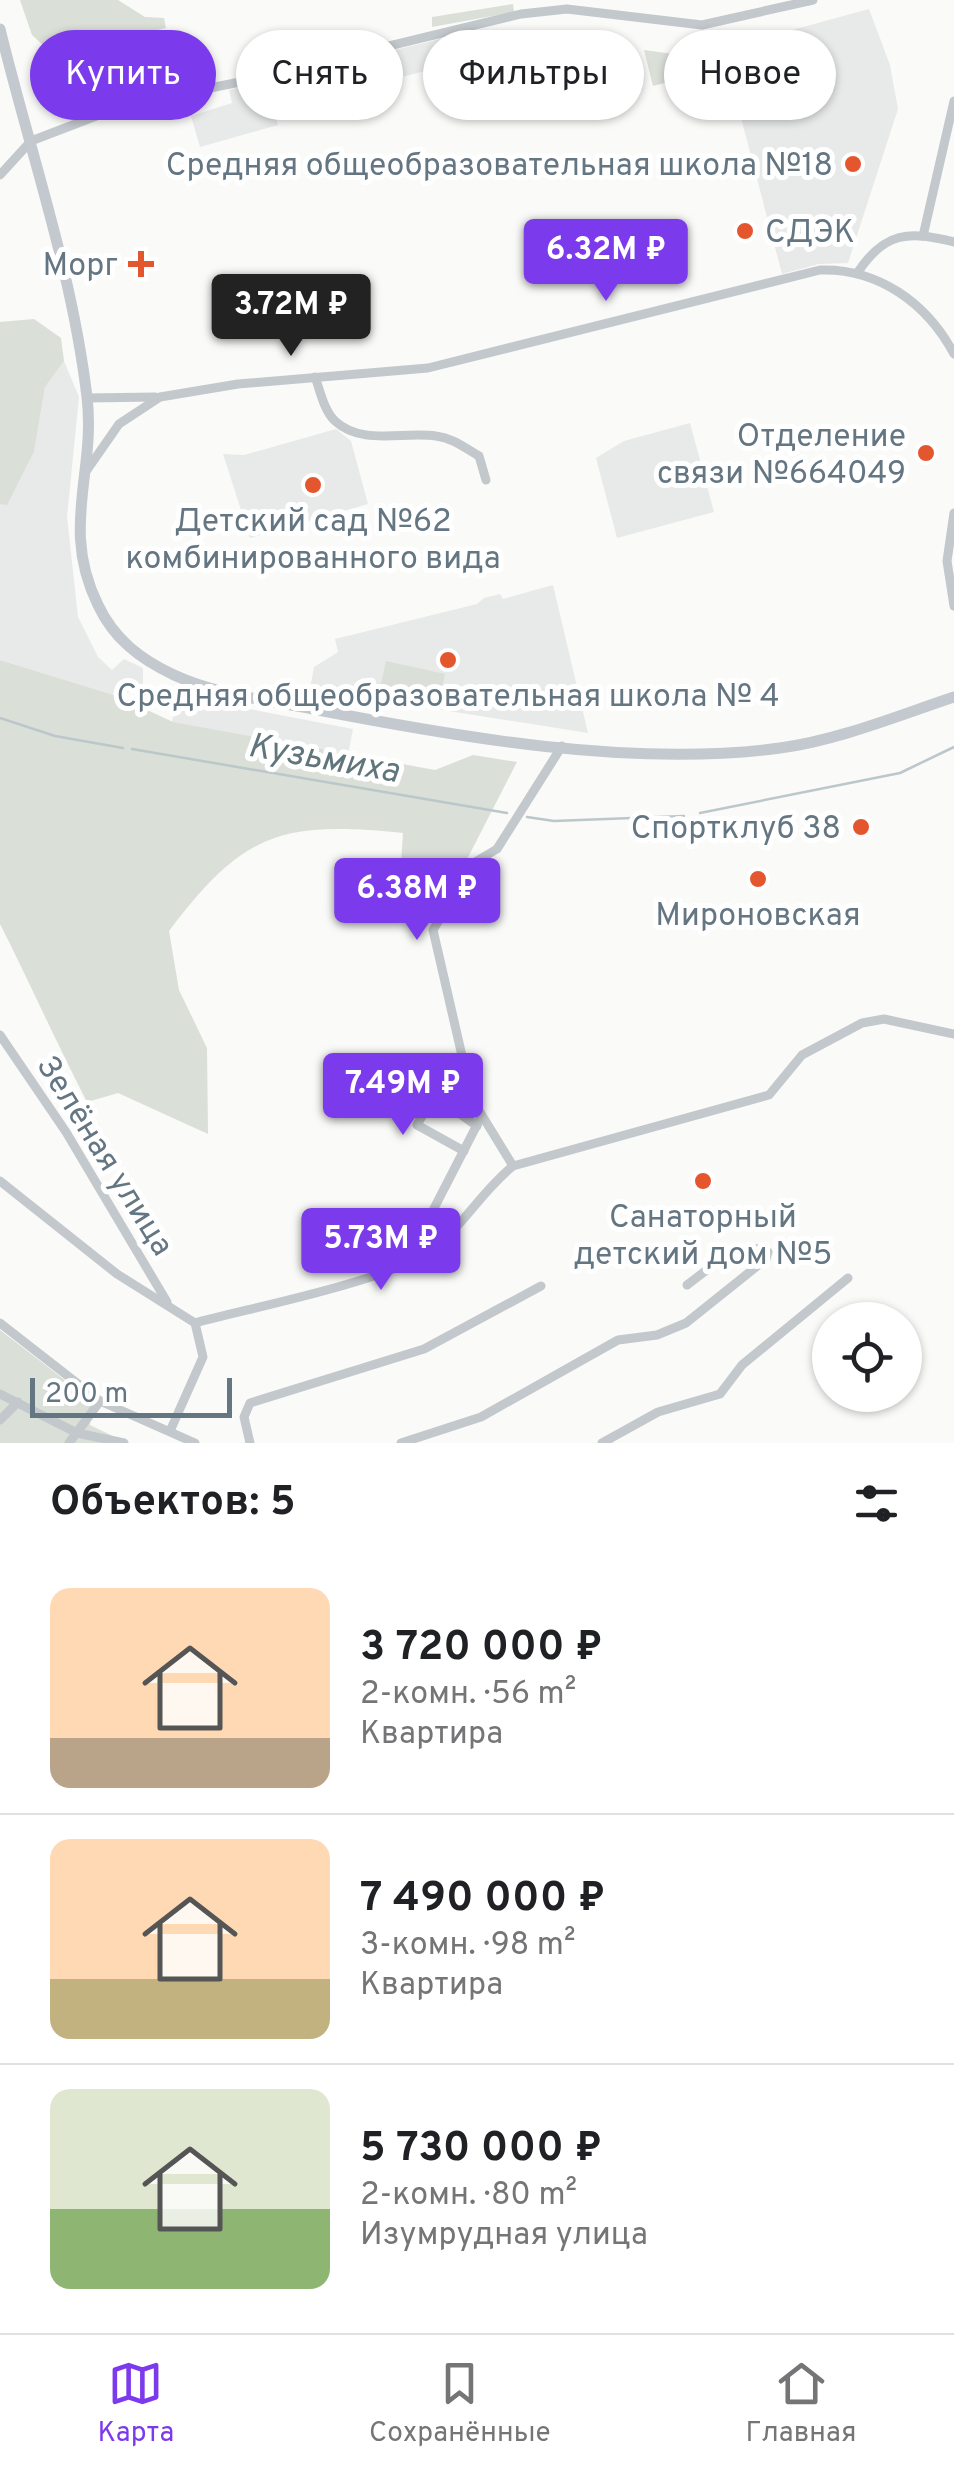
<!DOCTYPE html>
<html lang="ru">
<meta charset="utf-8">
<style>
:root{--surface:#fff;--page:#f2f2f2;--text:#202124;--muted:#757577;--line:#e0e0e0;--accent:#7c3aed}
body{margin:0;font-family:Overpass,sans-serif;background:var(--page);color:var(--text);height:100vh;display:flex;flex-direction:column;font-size:38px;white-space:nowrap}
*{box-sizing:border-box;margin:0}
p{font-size:32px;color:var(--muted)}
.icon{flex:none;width:55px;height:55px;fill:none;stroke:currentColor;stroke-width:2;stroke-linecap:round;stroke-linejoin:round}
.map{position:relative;height:1443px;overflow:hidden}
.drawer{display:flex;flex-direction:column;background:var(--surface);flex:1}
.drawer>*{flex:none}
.guide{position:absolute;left:30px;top:30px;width:895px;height:90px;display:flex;gap:20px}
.controls{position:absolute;left:812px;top:1302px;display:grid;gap:20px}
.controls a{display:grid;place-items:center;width:110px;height:110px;border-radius:50%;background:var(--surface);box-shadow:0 2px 8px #0004;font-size:50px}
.scale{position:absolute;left:30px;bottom:25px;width:202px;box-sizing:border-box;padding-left:10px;border:5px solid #657683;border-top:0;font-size:28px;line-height:35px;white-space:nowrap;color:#657683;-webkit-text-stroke:8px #fff;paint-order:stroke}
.price{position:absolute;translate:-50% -85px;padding:0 22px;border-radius:10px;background:var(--accent);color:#fff;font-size:32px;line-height:65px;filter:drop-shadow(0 2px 5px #0008)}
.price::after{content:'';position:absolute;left:50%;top:60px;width:30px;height:22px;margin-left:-15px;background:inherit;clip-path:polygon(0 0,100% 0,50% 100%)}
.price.selected{background:#222;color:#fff}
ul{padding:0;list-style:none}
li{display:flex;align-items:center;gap:30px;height:250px;padding:0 50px}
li+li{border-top:2px solid var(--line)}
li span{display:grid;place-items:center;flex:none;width:280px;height:200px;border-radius:20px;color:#555}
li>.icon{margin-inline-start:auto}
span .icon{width:120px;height:120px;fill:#fffc;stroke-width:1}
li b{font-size:42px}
h2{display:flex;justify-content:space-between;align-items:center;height:120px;padding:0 50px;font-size:42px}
.chip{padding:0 35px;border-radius:45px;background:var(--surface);box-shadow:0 2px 8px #0004;font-size:35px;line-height:90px}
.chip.selected{background:var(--accent);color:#fff}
.tab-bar{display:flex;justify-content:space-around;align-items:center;height:140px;border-top:2px solid var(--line);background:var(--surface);font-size:28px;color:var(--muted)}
.tab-bar a{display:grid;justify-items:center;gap:5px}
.tab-bar .selected{color:var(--accent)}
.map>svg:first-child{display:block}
.built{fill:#e8e9e9}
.green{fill:#dadfd7}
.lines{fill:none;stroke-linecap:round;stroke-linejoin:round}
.stream{stroke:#bbc7cb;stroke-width:2.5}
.minor{stroke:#c3c8cc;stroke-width:9}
.major{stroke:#c3c9ce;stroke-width:11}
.poi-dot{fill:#e4572e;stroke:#fff;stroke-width:4}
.labels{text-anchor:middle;stroke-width:10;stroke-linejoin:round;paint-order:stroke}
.poi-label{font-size:32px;fill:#657683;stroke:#fff;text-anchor:end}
.street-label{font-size:32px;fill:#657683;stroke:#fff}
.water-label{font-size:35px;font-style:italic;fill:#60757c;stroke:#fff}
</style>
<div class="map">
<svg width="954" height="1443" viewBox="0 0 954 1443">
<rect width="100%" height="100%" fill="#fafaf8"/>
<g class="built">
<path d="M 869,9 L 890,65 L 898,109 L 848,263 L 819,264 L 782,274 L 723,49 Z"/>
<path d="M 465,33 L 471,60 L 306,100 L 274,111 L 278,125 L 200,147 L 191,116 L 232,103 L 229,90 Z"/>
<path d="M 64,361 L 79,397 L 67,517 L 78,617 L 98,657 L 112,670 L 124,659 L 143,668 L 143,687 L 117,696 L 0,660 L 0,504 L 7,504 L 34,452 L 45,387 Z"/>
<path d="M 690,423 L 714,512 L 617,538 L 596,458 L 624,441 Z"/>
<path d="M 336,429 L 351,441 L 368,504 L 250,538 L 223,454 L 244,455 Z"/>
<path d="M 553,585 L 588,733 L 310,689 L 314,667 L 338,652 L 335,639 L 477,604 L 484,598 L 500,594 L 503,599 Z"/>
<path d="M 177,695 L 353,729 L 348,755 L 172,722 Z"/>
</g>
<g class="green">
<path d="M 20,0 L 118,0 L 145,17 L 164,18 L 166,28 L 92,46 L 44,46 L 32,35 Z"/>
<path d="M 513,4 L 514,12 L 432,27 L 432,17 Z"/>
<path d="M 815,40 L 823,71 L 759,90 L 750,58 Z"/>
<path d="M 644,50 L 695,57 L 711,71 L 653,86 Z"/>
<path d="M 154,52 L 163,58 L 154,82 L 137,86 L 127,82 L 131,69 Z"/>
<path d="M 34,319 L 61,338 L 64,361 L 45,387 L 34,452 L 7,505 L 0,504 L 0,322 Z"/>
<path d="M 0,660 L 117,696 L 173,722 L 435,770 L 473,755 L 517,762 L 462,869 L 459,885 L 401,864 L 403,833 C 281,821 244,832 169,931 L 179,990 L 207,1048 L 208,1134 L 118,1093 L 87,1102 C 56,1042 28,979 0,924 Z"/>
<path d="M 386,661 L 445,674 L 439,700 L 380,688 Z"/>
<path d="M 0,1330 L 92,1401 L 90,1425 L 127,1443 L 0,1443 Z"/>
</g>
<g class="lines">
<g class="stream">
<path d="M 0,718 L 55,736 L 123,748"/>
<path d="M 132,749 L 507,813"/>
<path d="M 700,813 L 900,773 L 954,747"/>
<path d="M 527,817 L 554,821 L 684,816"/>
</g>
<g class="minor">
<path d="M 0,175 L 31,141 L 125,105 L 240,82 L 521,14 L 567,9 L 702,25 L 813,0"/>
<path d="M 923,236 L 954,101"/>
<path d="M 858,272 C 885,231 909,231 954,242"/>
<path d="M 315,377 C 320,390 324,411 335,421 C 362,446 403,431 436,436 C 453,438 465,448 479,456 L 486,480"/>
<path d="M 87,398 L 155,397"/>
<path d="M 87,470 L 119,424 L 160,397 L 238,384 L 428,368 L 820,270 C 878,268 927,303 954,354"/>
<path d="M 954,513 L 947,561 L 954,606"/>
<path d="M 0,1035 L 66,1132 L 167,1302"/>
<path d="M 395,1067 L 477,1126"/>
<path d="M 434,1095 L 417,1125 L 464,1151"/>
<path d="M 513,1166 L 472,1099 L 433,930 L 475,862 L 497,849 L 562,746"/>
<path d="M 0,1181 L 117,1274 L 195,1323"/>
<path d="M 427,1222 L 480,1119"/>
<path d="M 0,1323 L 100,1401 L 195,1443"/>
<path d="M 195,1323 C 252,1307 398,1280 438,1245 C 466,1221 484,1189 513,1166 L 769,1095 L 802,1055 L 862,1023 L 884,1019 L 954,1034"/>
<path d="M 0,1394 L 77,1433 L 124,1443"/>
<path d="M 0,1420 L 18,1402"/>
<path d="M 170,1431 L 203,1357 L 195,1323"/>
<path d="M 69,1443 L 100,1401"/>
<path d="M 250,1443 L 244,1417 L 250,1403 L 424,1349 L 541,1286"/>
<path d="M 401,1443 L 481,1417 L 618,1340 L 657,1335 L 686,1323 L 766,1259 L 768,1252 C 741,1238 709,1269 687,1285"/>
<path d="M 602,1443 L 658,1412 L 720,1394 L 742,1365 L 848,1278"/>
</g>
<path class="major" d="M 0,29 C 30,152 72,271 87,397 C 96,473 60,528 98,605 C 114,639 140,659 174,675 C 217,695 267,700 313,709 C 457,737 634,768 780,748 C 839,740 897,716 954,697"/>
</g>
<g class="poi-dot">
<circle cx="853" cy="164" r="10"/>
<circle cx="745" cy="231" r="10"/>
<path d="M136 249h10v10h10v10h-10v10h-10v-10h-10v-10h10z"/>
<circle cx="926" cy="453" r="10"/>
<circle cx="313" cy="485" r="10"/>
<circle cx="448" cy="660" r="10"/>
<circle cx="861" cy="827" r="10"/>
<circle cx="758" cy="879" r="10"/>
<circle cx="703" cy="1181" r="10"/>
</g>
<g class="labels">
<g class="poi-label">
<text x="833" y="175">Средняя общеобразовательная школа №18</text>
<text x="765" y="242" text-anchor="start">СДЭК</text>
<text x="118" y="275">Морг</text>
<text x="906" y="446">Отделение<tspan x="906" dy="37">связи №664049</tspan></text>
<text x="313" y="531" text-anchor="middle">Детский сад №62<tspan x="313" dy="37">комбинированного вида</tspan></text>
<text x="448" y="706" text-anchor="middle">Средняя общеобразовательная школа № 4</text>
<text x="841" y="838">Спортклуб 38</text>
<text x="758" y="925" text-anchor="middle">Мироновская</text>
<text x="703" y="1227" text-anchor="middle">Санаторный<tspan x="703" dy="37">детский дом №5</tspan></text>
</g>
<g class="street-label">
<text transform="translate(106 1155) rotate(58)" y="11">Зелёная улица</text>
</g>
<g class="water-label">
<text transform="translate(324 757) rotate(10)" y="12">Кузьмиха</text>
</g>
</g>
</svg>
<div class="controls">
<a><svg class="icon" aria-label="locate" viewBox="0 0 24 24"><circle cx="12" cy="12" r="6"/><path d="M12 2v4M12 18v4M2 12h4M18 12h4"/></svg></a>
</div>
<div class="scale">200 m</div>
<b class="price" style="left:606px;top:304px">6.32M ₽</b>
<b class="price selected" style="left:291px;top:359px">3.72M ₽</b>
<b class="price" style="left:417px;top:943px">6.38M ₽</b>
<b class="price" style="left:403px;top:1138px">7.49M ₽</b>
<b class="price" style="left:381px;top:1293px">5.73M ₽</b>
<div class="guide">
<a class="chip selected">Купить</a>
<a class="chip">Снять</a>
<a class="chip">Фильтры</a>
<a class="chip">Новое</a>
</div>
</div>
<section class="drawer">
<h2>Объектов: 5<svg class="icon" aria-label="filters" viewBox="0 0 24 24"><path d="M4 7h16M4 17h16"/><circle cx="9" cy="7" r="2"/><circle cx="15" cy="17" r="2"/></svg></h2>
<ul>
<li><span style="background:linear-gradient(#ffd9b3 75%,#b9a48a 0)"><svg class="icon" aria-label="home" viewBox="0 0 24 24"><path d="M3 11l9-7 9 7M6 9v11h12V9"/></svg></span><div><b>3 720 000 ₽</b><p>2-комн. · 56 m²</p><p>Квартира</p></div></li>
<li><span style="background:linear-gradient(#ffd9b3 70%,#c2b280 0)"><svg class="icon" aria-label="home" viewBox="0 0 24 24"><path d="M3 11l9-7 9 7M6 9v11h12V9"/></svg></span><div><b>7 490 000 ₽</b><p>3-комн. · 98 m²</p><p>Квартира</p></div></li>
<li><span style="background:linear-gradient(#dfe7d0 60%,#8fb573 0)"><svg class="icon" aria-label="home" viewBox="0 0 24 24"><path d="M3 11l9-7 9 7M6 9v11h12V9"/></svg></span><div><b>5 730 000 ₽</b><p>2-комн. · 80 m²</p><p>Изумрудная улица</p></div></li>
</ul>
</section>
<nav class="tab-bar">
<a class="selected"><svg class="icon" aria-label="map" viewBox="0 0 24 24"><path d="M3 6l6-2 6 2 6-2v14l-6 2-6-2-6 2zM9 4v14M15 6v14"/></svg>Карта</a>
<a><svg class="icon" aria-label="saved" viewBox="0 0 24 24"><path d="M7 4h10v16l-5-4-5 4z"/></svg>Сохранённые</a>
<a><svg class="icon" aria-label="home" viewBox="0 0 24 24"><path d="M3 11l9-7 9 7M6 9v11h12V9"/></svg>Главная</a>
</nav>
